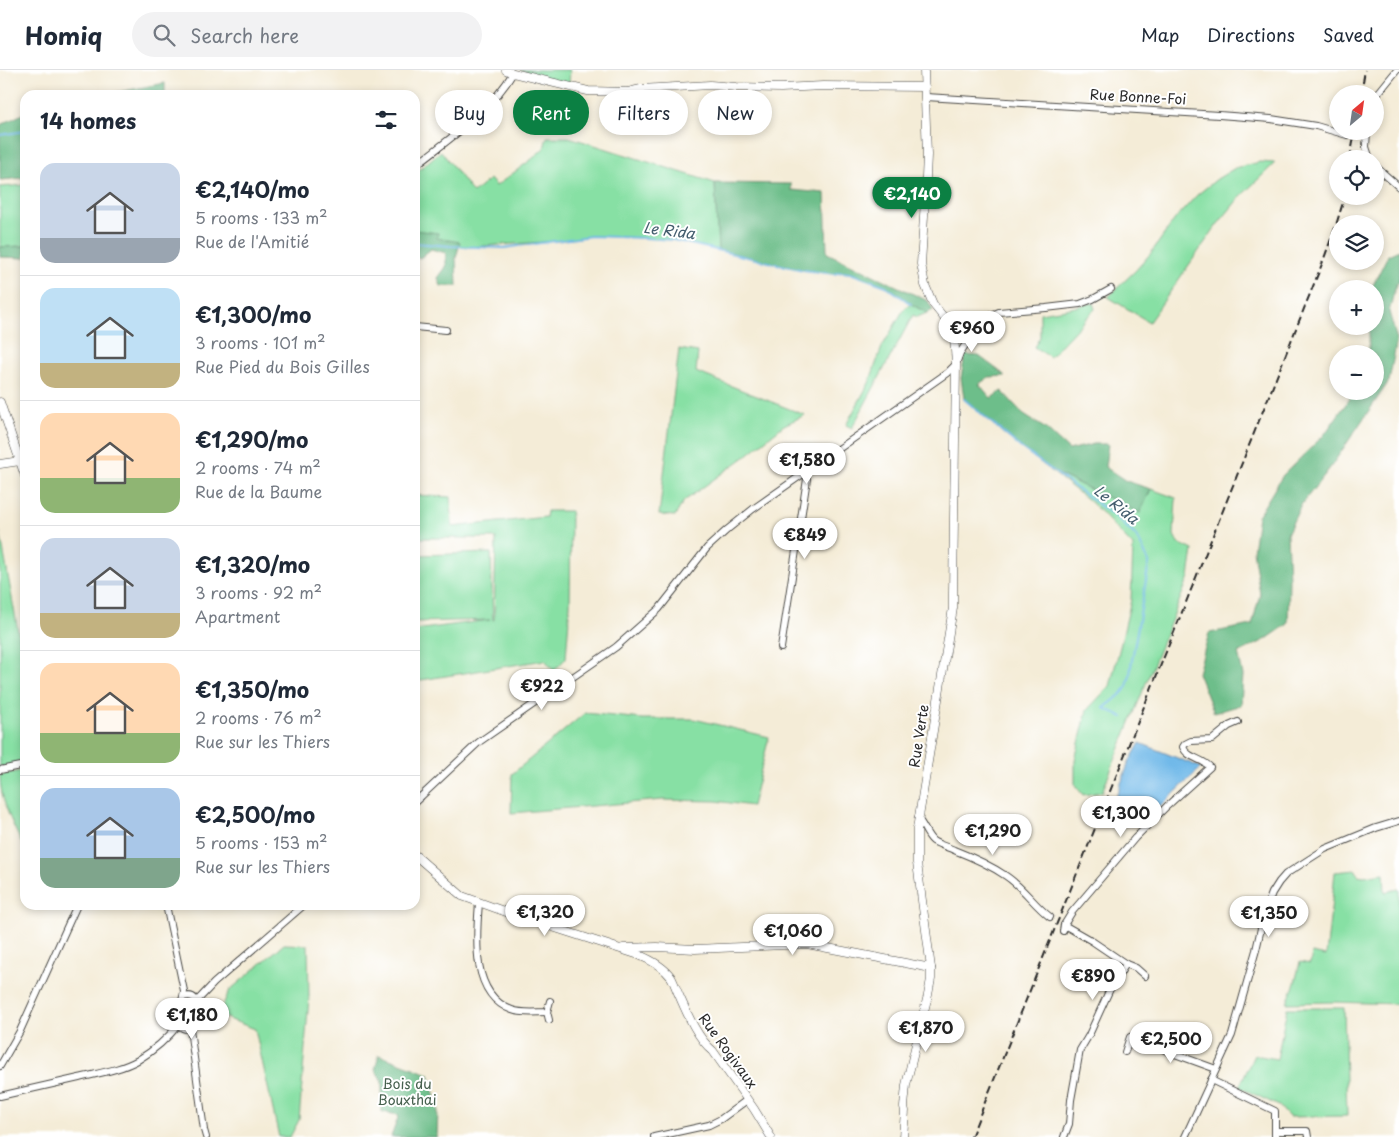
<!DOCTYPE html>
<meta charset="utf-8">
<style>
:root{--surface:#fff;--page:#f2f2f3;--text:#1f2937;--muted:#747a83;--line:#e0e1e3;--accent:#0b8043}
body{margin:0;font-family:"Playpen Sans",sans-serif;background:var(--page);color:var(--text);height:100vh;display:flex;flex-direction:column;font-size:19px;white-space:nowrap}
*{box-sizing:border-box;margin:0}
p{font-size:16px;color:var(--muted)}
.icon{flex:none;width:28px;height:28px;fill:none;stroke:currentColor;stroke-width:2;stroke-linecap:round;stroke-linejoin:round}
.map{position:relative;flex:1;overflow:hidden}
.drawer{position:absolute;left:20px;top:20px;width:400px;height:820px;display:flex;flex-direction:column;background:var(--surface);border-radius:15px;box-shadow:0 2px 8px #0003}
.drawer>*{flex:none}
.hud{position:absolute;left:435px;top:20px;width:475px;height:45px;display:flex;gap:10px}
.needle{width:32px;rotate:29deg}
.fabs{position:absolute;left:1329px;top:15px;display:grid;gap:10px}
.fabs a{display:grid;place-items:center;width:55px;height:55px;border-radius:50%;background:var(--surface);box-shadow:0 2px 8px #0003;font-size:25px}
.price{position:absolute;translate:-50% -42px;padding:0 11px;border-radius:18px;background:#fff;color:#222;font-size:16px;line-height:32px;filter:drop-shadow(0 1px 2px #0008)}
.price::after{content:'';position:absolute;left:50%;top:30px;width:15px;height:11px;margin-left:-8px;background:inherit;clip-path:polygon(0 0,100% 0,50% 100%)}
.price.active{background:var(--accent);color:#fff}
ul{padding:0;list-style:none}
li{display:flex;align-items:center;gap:15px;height:125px;padding:0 20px}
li+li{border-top:1px solid var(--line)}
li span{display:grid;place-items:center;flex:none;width:140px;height:100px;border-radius:15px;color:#555}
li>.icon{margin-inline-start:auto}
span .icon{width:60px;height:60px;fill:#fffc;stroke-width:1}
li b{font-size:21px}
h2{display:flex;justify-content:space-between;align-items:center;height:60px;padding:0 20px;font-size:21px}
.pill{padding:0 18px;border-radius:22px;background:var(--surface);box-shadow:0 2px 8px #0003;font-size:18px;line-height:45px}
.pill.active{background:var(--accent);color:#fff}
header{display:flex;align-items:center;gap:30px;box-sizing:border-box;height:70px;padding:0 25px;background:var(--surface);border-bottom:1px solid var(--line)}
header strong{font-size:24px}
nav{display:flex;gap:28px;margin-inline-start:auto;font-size:18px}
.search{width:350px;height:45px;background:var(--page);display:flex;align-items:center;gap:12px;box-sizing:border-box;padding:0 18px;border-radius:28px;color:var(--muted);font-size:19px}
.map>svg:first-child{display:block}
.green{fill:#87e0a4;stroke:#598668}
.forest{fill:#6dbe8a;stroke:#4c745a}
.water{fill:#71b9e9;stroke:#4e728a}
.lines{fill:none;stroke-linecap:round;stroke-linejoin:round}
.stream{stroke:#71b9e9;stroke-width:2}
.minor-casing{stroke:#494845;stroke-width:8}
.tertiary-casing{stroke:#494845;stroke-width:9}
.minor{stroke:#fff;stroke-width:6}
.tertiary{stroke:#fff;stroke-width:8}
.rail{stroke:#2b2b2b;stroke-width:2;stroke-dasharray:8 4;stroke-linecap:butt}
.labels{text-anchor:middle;stroke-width:4;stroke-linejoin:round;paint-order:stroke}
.street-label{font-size:14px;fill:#2b2b2b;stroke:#fff}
.park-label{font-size:14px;fill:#47614f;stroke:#fff}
.water-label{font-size:15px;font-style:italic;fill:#445d6e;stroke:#fff}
</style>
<header>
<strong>Homiq</strong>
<div class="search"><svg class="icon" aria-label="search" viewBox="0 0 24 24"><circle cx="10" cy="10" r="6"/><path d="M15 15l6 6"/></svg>Search here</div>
<nav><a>Map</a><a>Directions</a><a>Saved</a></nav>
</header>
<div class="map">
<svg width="1399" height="1067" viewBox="0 0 1399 1067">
<rect width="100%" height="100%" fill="#fff"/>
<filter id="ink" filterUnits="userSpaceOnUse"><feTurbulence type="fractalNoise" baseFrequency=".02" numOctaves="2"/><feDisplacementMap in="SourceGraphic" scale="10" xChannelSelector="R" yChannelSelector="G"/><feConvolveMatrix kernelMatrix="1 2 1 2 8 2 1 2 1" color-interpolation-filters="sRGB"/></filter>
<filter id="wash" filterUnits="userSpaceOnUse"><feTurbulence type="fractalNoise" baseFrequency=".0096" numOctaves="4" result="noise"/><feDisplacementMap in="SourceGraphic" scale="20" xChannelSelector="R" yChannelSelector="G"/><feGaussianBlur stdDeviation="1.12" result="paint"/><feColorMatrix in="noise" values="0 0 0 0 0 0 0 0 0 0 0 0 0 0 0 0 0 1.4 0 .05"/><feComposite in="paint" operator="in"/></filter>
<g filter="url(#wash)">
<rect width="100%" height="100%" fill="#f4ecd7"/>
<g class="green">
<path d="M 520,0 L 570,0 L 569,15 Z"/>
<path d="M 547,67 L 569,67 L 715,113 L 718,180 L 673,170 L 645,168 L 591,166 L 558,171 L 469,177 L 415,173 L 415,103 L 441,81 L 473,123 L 490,109 L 496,116 L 532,89 L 544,78 Z"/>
<path d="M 1260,92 L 1275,93 L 1240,127 L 1217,155 L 1149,252 L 1108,227 L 1136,200 L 1151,183 L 1175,149 L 1197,125 L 1217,109 L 1235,98 Z"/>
<path d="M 25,115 L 25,176 L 0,177 L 0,117 Z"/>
<path d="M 1093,233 L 1095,239 L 1050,287 L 1034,277 L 1040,267 L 1040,243 L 1066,239 Z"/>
<path d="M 911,234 L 927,243 L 917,247 L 913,245 L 852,358 L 846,355 L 869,313 L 882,277 L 904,239 Z"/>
<path d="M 679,279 L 698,282 L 696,302 L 792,340 L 805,345 L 784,355 L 746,386 L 684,431 L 675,446 L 659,445 Z"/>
<path d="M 1050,400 L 1140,443 L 1151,419 L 1176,428 L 1174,465 L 1178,473 L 1193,480 L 1189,507 L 1102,722 L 1083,725 L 1075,715 L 1075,690 L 1087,640 L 1110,616 L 1121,573 L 1131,530 L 1133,476 L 1093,434 Z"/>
<path d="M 415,425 L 451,427 L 452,457 L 546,447 L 547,441 L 571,441 L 570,535 L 566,588 L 554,601 L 545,590 L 415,611 L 415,560 L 490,550 L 415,552 L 415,485 L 491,483 L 493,550 L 494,550 L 496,468 L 415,468 Z"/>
<path d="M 0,462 L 25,599 L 25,692 L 0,697 Z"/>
<path d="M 585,643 L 642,649 L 694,649 L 769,667 L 752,736 L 716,731 L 662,730 L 511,743 L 512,704 Z"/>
<path d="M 25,700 L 25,780 C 14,756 0,732 0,705 Z"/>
<path d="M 1356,800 L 1358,805 L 1364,806 L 1384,803 L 1385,822 L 1399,819 L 1399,934 L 1333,932 L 1287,933 L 1295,913 L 1300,892 L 1310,894 L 1312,883 L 1326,886 L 1335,802 Z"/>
<path d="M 284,874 L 308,875 L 309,928 L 299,1050 L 290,1067 L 279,1067 L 255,959 L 218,945 L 230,920 Z"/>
<path d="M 1287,938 L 1344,938 L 1347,1046 L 1289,1047 L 1279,1036 L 1239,1017 L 1254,985 L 1277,989 Z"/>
</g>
<g class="forest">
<path d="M 165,13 L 165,25 L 103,25 Z"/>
<path d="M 25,43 L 25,108 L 0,110 L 0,55 Z"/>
<path d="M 715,113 L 791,114 L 791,120 L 825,123 L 827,183 L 928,231 L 933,240 L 927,243 L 911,234 L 886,216 L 850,203 L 841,202 L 834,204 L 803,200 L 718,180 Z"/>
<path d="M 415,160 L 438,163 L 437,168 L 460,172 L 456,188 L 457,216 L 441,216 L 438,208 L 446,197 L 446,183 L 431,179 L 420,188 L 415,186 Z"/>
<path d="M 25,176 L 25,188 L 0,187 L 0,177 Z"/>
<path d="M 1399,180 L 1399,212 L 1396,214 L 1389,242 L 1397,270 L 1389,311 L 1330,398 L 1301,435 L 1287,464 L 1289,509 L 1288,554 L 1265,570 L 1238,583 L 1243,605 L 1241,635 L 1214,643 L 1198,603 L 1209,563 L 1252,555 L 1260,524 L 1253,481 L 1258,446 L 1283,405 L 1324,365 L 1355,321 L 1375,321 L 1375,284 L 1369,284 L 1369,259 L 1367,256 L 1375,256 L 1375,219 L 1371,219 L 1388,185 Z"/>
<path d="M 965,285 L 979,286 L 1006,306 L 989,307 L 979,314 L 991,328 L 1002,321 L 1024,345 L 1046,359 L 1069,380 L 1094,374 L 1108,374 L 1105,397 L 1126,411 L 1151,419 L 1140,443 L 1050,400 L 1005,365 L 964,329 L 961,308 Z"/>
<path d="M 379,985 L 429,1004 L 438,1039 L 437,1067 L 391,1067 L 399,1045 L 382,1042 L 382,1010 L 375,1000 Z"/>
</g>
<path class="water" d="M 1140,673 L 1200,697 L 1201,698 L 1148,748 L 1114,732 L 1129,692 Z"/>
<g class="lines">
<g class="stream">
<path d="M 0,65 L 25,61"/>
<path d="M 415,173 L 450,176 L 504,178 L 591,166 L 645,168 L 673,170 L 803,200 L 834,204 L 841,202 L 850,203 L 886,216 L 911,234"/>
<path d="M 964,329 L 1020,377 L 1116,447 L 1136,466 L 1144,481 L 1149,493 L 1131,596 C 1129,622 1123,623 1104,638 L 1123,647"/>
</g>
</g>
</g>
<g filter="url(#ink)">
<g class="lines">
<defs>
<g id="minor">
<path d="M 926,27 L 1219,45 L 1271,49 L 1316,56 L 1347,65"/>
<path d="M 1375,27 L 1397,0"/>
<path d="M 1367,61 L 1366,77 L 1370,89"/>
<path d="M 415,96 C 450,68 490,42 513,3"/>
<path d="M 1375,96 L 1399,117"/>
<path d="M 945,249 L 972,265"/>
<path d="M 415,257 L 446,260"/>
<path d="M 781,578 L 807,409 L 806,402"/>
<path d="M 0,700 L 25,695"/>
<path d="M 415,732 L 479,672 L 616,577 L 659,539 L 707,478 L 728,459 L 753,439 L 947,303 L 956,294 L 960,283 L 982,249 L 999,242 L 1046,238 L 1080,234 L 1093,229 L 1111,219"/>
<path d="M 918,749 C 924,755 926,765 933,771 C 939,775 948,777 954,780 C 972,787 990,795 1006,806 C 1024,818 1033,834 1050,847"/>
<path d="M 479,833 C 476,868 471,925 512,940 C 523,944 536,942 547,942 L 550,931"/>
<path d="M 166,835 L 184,921 C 184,929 170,958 187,959 C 197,960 206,920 184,927"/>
<path d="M 1064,855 L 1092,871 L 1126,894 L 1136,898 L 1145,906"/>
<path d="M 1063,861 L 1064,855 L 1072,842 L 1135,768 L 1167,736 L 1210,697 C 1202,688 1187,688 1183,677 L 1185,674 L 1191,671 L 1212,670 L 1229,656 L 1238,652"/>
<path d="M 197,931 L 214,913 L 304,835"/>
<path d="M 547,942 L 549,950"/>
<path d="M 190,959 L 204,1060 L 206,1067"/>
<path d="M 1125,982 L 1130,967 L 1135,966 L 1172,983 L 1216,999"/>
<path d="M 0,996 L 20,961 L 77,835"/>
<path d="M 1211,1010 L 1275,1041 L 1275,1067"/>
<path d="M 0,1026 C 26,1020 53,1014 79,1008 C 99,1003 120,1000 138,990 C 153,981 168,968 179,954"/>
<path d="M 1275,1061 L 1307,1061 L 1308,1067"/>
<path d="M 654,1067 L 709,1055 L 721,1049 L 747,1030"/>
<path d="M 1064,1067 L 1069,1054 L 1071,1030 L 1080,980 L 1089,965 L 1110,919 L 1126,894"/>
<path d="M 1185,1067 L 1232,965 L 1256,880 L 1265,841 L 1272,823 L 1279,812 L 1286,804 L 1325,779 L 1376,758 L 1399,751"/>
</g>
<g id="tertiary">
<path d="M 506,0 L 513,3 L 588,21 L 628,22 L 641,19 L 710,15 L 736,17 L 781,18 L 823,16 L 925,17"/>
<path d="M 0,332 L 25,406"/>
<path d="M 0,394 L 20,391"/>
<path d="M 415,785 L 462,826 L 509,843 L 639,885 C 651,890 663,896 671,907 C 674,912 676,919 679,925 C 687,943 697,968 713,981 L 754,1039 L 771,1067"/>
<path d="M 623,878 L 657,877 L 695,879 L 807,874 L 931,898"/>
<path d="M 903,1067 L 905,1041 L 904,1037 L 906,1015 L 928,925 L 931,909 L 931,898 L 917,793 L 917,759 L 953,538 L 953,524 L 956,294 L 954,266 L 945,249 L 933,234 L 925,215 L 921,194 L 925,130 L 927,85 L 924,0"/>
</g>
</defs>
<use href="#minor" class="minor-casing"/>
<use href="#tertiary" class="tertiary-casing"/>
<use href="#minor" class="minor"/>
<use href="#tertiary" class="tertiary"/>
<g class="rail">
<path d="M 1361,24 L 1365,0"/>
<path d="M 1350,89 L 1355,61"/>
<path d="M 971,1067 L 1322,194 L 1336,155 L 1345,126"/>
</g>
</g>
</g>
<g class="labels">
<g class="street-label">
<text transform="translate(1138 27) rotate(3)" y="5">Rue Bonne-Foi</text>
<text transform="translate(919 666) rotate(-81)" y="5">Rue Verte</text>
<text transform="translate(728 981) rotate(54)" y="5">Rue Rogivaux</text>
</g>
<g class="park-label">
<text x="407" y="1019">Bois du<tspan x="407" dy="16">Bouxthai</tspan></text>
</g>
<g class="water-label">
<text transform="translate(669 161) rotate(7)" y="5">Le Rida</text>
<text transform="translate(1116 435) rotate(39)" y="5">Le Rida</text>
</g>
</g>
</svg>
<div class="fabs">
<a><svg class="needle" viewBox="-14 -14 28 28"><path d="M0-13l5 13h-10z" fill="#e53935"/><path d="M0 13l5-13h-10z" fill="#747a83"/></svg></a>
<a><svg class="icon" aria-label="locate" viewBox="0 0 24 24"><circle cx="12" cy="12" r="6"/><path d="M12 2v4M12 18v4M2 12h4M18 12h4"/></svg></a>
<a><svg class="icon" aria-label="layers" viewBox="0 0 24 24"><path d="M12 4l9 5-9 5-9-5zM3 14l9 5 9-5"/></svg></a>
<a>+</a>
<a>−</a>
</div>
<b class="price active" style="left:912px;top:149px">€2,140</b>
<b class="price" style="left:972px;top:283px">€960</b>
<b class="price" style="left:807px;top:415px">€1,580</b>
<b class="price" style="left:805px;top:490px">€849</b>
<b class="price" style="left:542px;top:641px">€922</b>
<b class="price" style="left:1121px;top:768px">€1,300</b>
<b class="price" style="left:993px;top:786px">€1,290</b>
<b class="price" style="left:545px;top:867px">€1,320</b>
<b class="price" style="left:1269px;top:868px">€1,350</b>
<b class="price" style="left:793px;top:886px">€1,060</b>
<b class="price" style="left:1093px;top:931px">€890</b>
<b class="price" style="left:192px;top:970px">€1,180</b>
<b class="price" style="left:926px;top:983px">€1,870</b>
<b class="price" style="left:1171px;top:994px">€2,500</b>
<div class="hud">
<a class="pill">Buy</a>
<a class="pill active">Rent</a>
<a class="pill">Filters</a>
<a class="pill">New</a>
</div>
<section class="drawer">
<h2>14 homes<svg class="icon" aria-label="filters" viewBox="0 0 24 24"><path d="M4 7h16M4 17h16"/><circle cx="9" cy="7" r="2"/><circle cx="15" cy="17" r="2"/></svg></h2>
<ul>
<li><span style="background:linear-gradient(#c9d6e8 75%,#9aa5b1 0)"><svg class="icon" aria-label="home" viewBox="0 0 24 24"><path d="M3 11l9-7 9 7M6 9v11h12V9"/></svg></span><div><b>€2,140/mo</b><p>5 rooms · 133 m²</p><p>Rue de l'Amitié</p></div></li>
<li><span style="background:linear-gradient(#bfe0f5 75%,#c2b280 0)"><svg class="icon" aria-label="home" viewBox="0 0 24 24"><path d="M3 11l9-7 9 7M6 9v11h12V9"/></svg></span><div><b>€1,300/mo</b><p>3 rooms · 101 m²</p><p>Rue Pied du Bois Gilles</p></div></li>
<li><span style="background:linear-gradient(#ffd9b3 65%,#8fb573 0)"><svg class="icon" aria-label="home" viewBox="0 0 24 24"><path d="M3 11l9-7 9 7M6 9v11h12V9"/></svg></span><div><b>€1,290/mo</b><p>2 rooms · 74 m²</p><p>Rue de la Baume</p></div></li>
<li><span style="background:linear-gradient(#c9d6e8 75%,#c2b280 0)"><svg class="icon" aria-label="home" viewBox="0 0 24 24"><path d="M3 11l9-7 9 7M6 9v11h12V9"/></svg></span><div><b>€1,320/mo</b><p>3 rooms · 92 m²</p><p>Apartment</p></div></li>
<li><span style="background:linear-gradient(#ffd9b3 70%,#8fb573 0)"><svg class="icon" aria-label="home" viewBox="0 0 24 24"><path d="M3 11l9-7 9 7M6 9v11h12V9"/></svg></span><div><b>€1,350/mo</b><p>2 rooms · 76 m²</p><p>Rue sur les Thiers</p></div></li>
<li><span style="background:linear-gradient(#a9c7e8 70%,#7fa58c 0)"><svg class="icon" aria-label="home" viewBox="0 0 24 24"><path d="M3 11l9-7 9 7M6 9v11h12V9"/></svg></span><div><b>€2,500/mo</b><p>5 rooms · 153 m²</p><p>Rue sur les Thiers</p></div></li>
</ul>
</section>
</div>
